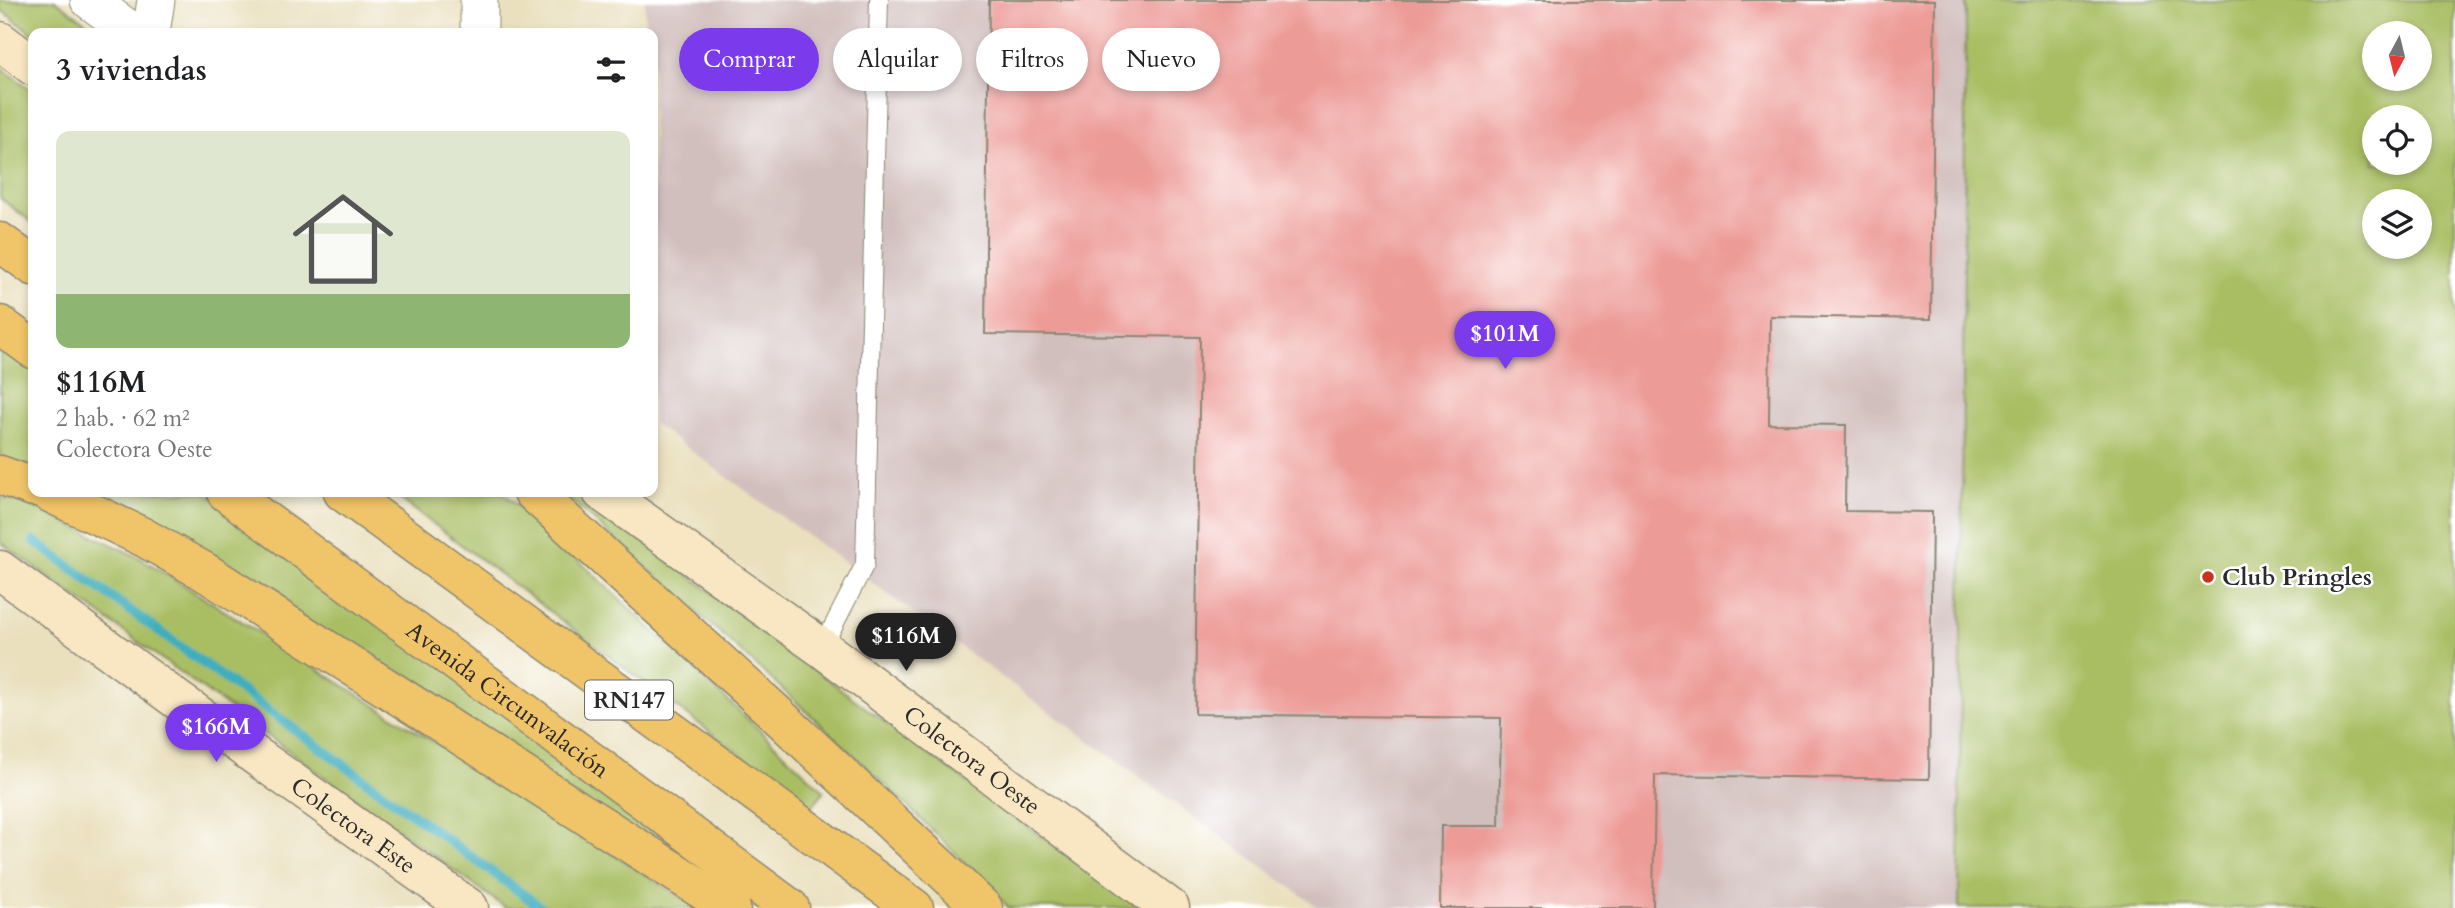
<!DOCTYPE html>
<html lang="es">
<meta charset="utf-8">
<style>
:root{--surface:#fff;--page:#f2f2f2;--text:#202124;--muted:#757577;--line:#e0e0e0;--accent:#7c3aed}
body{margin:0;font-family:Cardo,serif;background:var(--page);color:var(--text);height:100vh;display:flex;flex-direction:column;font-size:26px;white-space:nowrap}
*{box-sizing:border-box;margin:0}
p{font-size:23px;color:var(--muted)}
.icon{flex:none;width:38px;height:38px;fill:none;stroke:currentColor;stroke-width:2;stroke-linecap:round;stroke-linejoin:round}
.map{position:relative;flex:1;overflow:hidden}
.side{position:absolute;left:28px;top:28px;width:630px;height:469px;display:flex;flex-direction:column;background:var(--surface);border-radius:14px;box-shadow:0 4px 10px #0003}
.side>*{flex:none}
.hud{position:absolute;left:679px;top:28px;width:665px;height:63px;display:flex;gap:14px}
.needle{width:46px;rotate:187deg}
.fabs{position:absolute;left:2362px;top:21px;display:grid;gap:14px}
.fabs a{display:grid;place-items:center;width:70px;height:70px;border-radius:50%;background:var(--surface);box-shadow:0 4px 10px #0003;font-size:35px}
.price{position:absolute;translate:-50% -60px;padding:0 16px;border-radius:24px;background:var(--accent);color:#fff;font-size:23px;line-height:46px;filter:drop-shadow(0 2px 4px #0008)}
.price::after{content:'';position:absolute;left:50%;top:42px;width:21px;height:16px;margin-left:-10px;background:inherit;clip-path:polygon(0 0,100% 0,50% 100%)}
.price.on{background:#222;color:#fff}
ul{padding:0;list-style:none}
li{display:grid;align-content:center;gap:14px;height:371px;padding:0 28px}
li+li{border-top:2px solid var(--line)}
li span{display:grid;place-items:center;height:217px;border-radius:14px;color:#555}
li>.icon{margin-inline-start:auto}
span .icon{width:126px;height:126px;fill:#fffc;stroke-width:1}
li b{font-size:30px}
h2{display:flex;justify-content:space-between;align-items:center;height:84px;padding:0 28px;font-size:30px}
.tag{padding:0 24px;border-radius:32px;background:var(--surface);box-shadow:0 4px 10px #0003;font-size:24px;line-height:63px}
.tag.on{background:var(--accent);color:#fff}
.map>svg:first-child{display:block}
.industrial{fill:#d1bfbd}
.green{fill:#a9be63;stroke:#6a7447;stroke-width:2;fill-rule:evenodd}
.lines{fill:none;stroke-linecap:round;stroke-linejoin:round}
.stream{stroke:#3faebd;stroke-width:10}
.building{fill:#ed9b97}
.lane-casing{stroke:#8a8674;stroke-width:20}
.street-casing{stroke:#8a8674;stroke-width:39}
.secondary-casing{stroke:#8a8674;stroke-width:41}
.highway-casing{stroke:#8a8674;stroke-width:41}
.lane{stroke:#fff;stroke-width:18}
.street{stroke:#fff;stroke-width:37}
.secondary{stroke:#f9e7c3;stroke-width:38}
.highway{stroke:#f0c469;stroke-width:38}
.poi-dot{fill:#c8321e;stroke:#fff;stroke-width:2.5}
.labels{text-anchor:middle;stroke-width:5;stroke-linejoin:round;paint-order:stroke}
.shield{fill:#fff;stroke:#6b6b6b;stroke-width:2}
.shield-label{font-size:23px;font-weight:bold;fill:#2b2b2b}
.poi-label{font-size:24px;font-weight:bold;fill:#2b2b2b;stroke:#fff;text-anchor:start}
.street-label{font-size:24px;fill:#2b2b2b;stroke:#fff}
</style>
<div class="map">
<svg width="2455" height="908" viewBox="0 0 2455 908">
<rect width="100%" height="100%" fill="#fff"/>
<filter id="ink" filterUnits="userSpaceOnUse"><feTurbulence type="fractalNoise" baseFrequency=".0143" numOctaves="2"/><feDisplacementMap in="SourceGraphic" scale="14" xChannelSelector="R" yChannelSelector="G"/><feConvolveMatrix kernelMatrix="1 2 1 2 8 2 1 2 1" color-interpolation-filters="sRGB"/></filter>
<filter id="wash" filterUnits="userSpaceOnUse"><feTurbulence type="fractalNoise" baseFrequency=".00686" numOctaves="4" result="noise"/><feDisplacementMap in="SourceGraphic" scale="28" xChannelSelector="R" yChannelSelector="G"/><feGaussianBlur stdDeviation="1.57" result="paint"/><feColorMatrix in="noise" values="0 0 0 0 0 0 0 0 0 0 0 0 0 0 0 0 0 1.4 0 .05"/><feComposite in="paint" operator="in"/></filter>
<g filter="url(#wash)">
<rect width="100%" height="100%" fill="#eae0be"/>
<path class="industrial" d="M 645,0 L 1966,0 L 1959,908 L 1319,908 L 653,423 L 653,33 L 645,33 Z"/>
<g class="green">
<path d="M 0,0 L 55,0 L 101,33 L 33,34 L 0,9 Z"/>
<path d="M 1966,0 L 2455,0 L 2455,908 L 1959,908 ZM 2375,33 L 2420,33 L 2420,79 L 2375,79 ZM 2375,117 L 2420,117 L 2420,163 L 2375,163 ZM 2420,201 L 2420,247 L 2375,247 L 2375,201 Z"/>
<path d="M 0,67 L 33,91 L 33,223 L 0,198 Z"/>
<path d="M 0,342 L 33,367 L 33,468 L 0,457 Z"/>
<path d="M 89,492 L 205,492 L 776,908 L 755,908 Z"/>
<path d="M 391,492 L 502,492 L 543,527 L 824,791 L 811,808 Z"/>
<path d="M 562,492 L 578,492 L 874,714 L 1139,908 L 1009,908 C 868,761 714,628 562,492 Z"/>
<path d="M 0,498 L 23,502 L 140,558 L 699,908 L 506,908 L 0,542 Z"/>
</g>
<g class="lines">
<path class="stream" d="M 34,541 L 542,908"/>
</g>
<g id="blocks">
<path class="building" d="M 989,0 L 1935,0 L 1931,319 L 1770,316 L 1769,424 L 1846,425 L 1845,511 L 1932,512 L 1929,779 L 1655,775 L 1653,908 L 1440,908 L 1441,826 L 1499,826 L 1501,718 L 1195,714 L 1200,337 L 985,334 Z"/>
</g>
</g>
<g filter="url(#ink)">
<use href="#blocks" fill-opacity="0" stroke="#8a8674" stroke-width="2"/>
<g class="lines">
<defs>
<path id="lane" d="M 822,648 L 865,564 L 879,0"/>
<g id="street">
<path d="M 89,0 L 134,33"/>
<path d="M 479,0 L 479,33"/>
<path d="M 151,33 L 156,0"/>
</g>
<g id="secondary">
<path d="M 0,41 L 33,66"/>
<path id="s1" d="M 602,492 L 822,648 L 1170,908"/>
<path id="s2" d="M 0,570 L 176,699 L 469,908"/>
</g>
<g id="highway">
<path d="M 0,242 L 33,266"/>
<path d="M 0,325 L 33,349"/>
<path d="M 0,475 L 33,487"/>
<path d="M 48,492 L 143,537 L 205,572 L 731,908"/>
<path id="s3" d="M 226,492 L 790,908"/>
<path d="M 343,492 L 914,908"/>
<path d="M 533,492 L 771,709 L 983,908"/>
</g>
</defs>
<use href="#lane" class="lane-casing"/>
<use href="#street" class="street-casing"/>
<use href="#secondary" class="secondary-casing"/>
<use href="#highway" class="highway-casing"/>
<use href="#lane" class="lane"/>
<use href="#street" class="street"/>
<use href="#secondary" class="secondary"/>
<use href="#highway" class="highway"/>
</g>
</g>
<circle class="poi-dot" cx="2208" cy="577" r="7"/>
<g class="labels">
<rect class="shield" x="585" y="680.5" width="88" height="39" rx="5"/>
<g class="shield-label">
<text x="629" y="708">RN147</text>
</g>
<g class="poi-label">
<text x="2222" y="585">Club Pringles</text>
</g>
<g class="street-label">
<text dy="8" stroke="none"><textPath href="#s3" startOffset="350">Avenida Circunvalación</textPath></text>
<text dy="8" stroke="none"><textPath href="#s1" startOffset="457">Colectora Oeste</textPath></text>
<text dy="8" stroke="none"><textPath href="#s2" startOffset="436">Colectora Este</textPath></text>
</g>
</g>
</svg>
<div class="fabs">
<a><svg class="needle" viewBox="-14 -14 28 28"><path d="M0-13l5 13h-10z" fill="#e53935"/><path d="M0 13l5-13h-10z" fill="#757577"/></svg></a>
<a><svg class="icon" aria-label="locate" viewBox="0 0 24 24"><circle cx="12" cy="12" r="6"/><path d="M12 2v4M12 18v4M2 12h4M18 12h4"/></svg></a>
<a><svg class="icon" aria-label="layers" viewBox="0 0 24 24"><path d="M12 4l9 5-9 5-9-5zM3 14l9 5 9-5"/></svg></a>
</div>
<b class="price" style="left:1505px;top:371px">$101M</b>
<b class="price on" style="left:906px;top:673px">$116M</b>
<b class="price" style="left:216px;top:764px">$166M</b>
<div class="hud">
<a class="tag on">Comprar</a>
<a class="tag">Alquilar</a>
<a class="tag">Filtros</a>
<a class="tag">Nuevo</a>
</div>
<section class="side">
<h2>3 viviendas<svg class="icon" aria-label="filters" viewBox="0 0 24 24"><path d="M4 7h16M4 17h16"/><circle cx="9" cy="7" r="2"/><circle cx="15" cy="17" r="2"/></svg></h2>
<ul>
<li><span style="background:linear-gradient(#dfe7d0 75%,#8fb573 0)"><svg class="icon" aria-label="home" viewBox="0 0 24 24"><path d="M3 11l9-7 9 7M6 9v11h12V9"/></svg></span><div><b>$116M</b><p>2 hab. · 62 m²</p><p>Colectora Oeste</p></div></li>
</ul>
</section>
</div>
